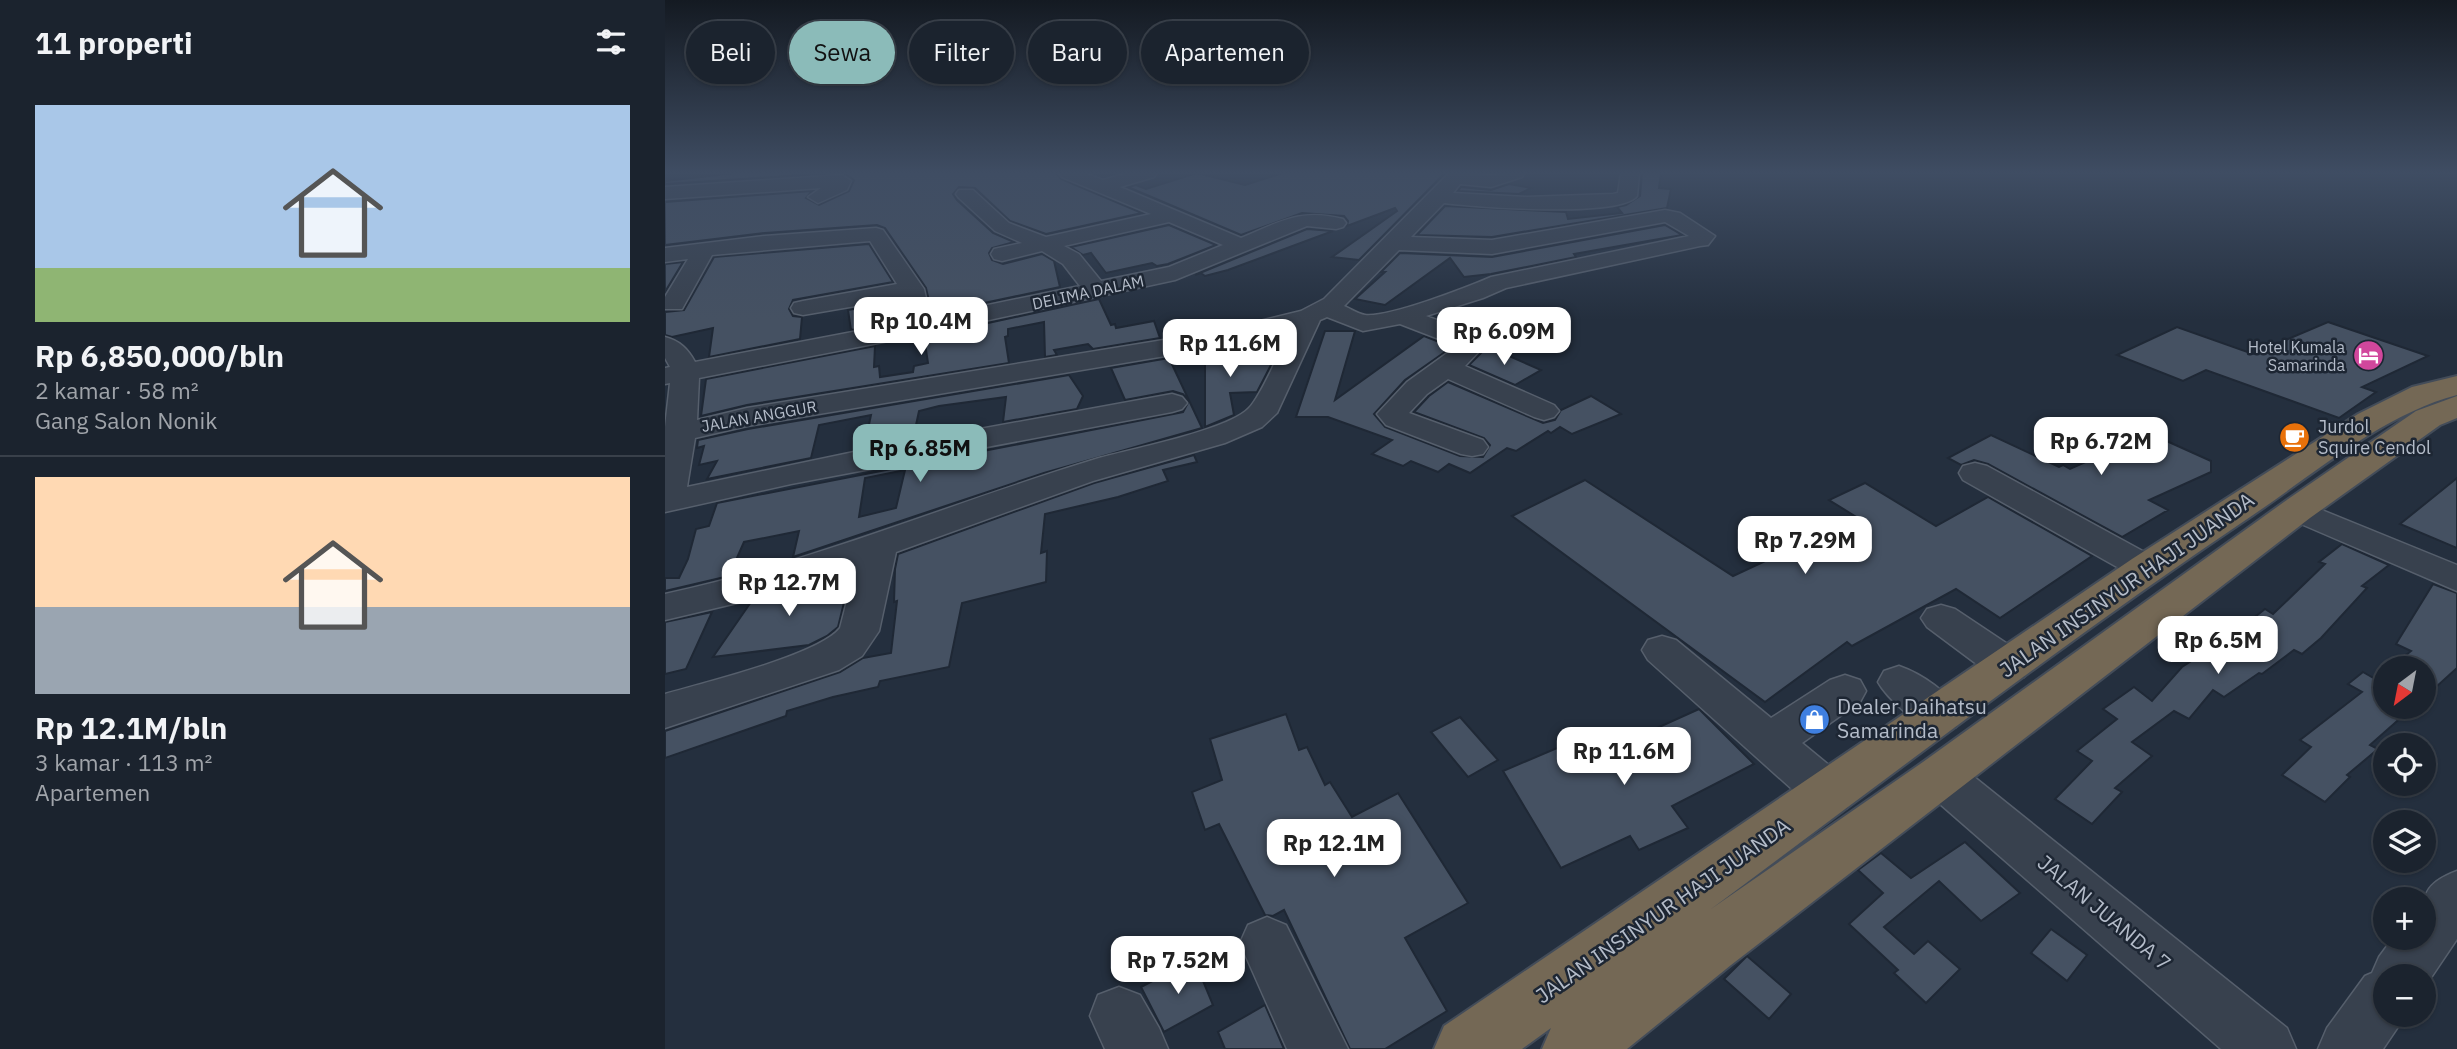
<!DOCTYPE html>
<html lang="id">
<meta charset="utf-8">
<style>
:root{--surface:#1b232e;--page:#242b36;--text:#f1f3f6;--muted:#a0a4aa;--line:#39404a;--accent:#8bbbb9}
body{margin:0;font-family:"IBM Plex Sans",sans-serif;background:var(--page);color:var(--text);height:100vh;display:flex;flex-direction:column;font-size:26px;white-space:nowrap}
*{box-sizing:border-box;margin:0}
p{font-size:23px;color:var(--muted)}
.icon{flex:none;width:38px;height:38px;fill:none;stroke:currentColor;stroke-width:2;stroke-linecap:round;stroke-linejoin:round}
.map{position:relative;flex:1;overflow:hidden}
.details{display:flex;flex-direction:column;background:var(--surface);width:665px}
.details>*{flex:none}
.top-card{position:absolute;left:21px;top:21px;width:665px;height:63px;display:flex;gap:14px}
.needle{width:46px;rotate:212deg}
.controls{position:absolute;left:1708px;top:656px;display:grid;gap:14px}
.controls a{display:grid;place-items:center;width:63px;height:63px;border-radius:50%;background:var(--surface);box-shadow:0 2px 5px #0004,0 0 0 2px var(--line);font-size:35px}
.price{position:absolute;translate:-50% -60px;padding:0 16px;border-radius:14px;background:#fff;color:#222;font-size:23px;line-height:46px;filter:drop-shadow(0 2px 4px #0008)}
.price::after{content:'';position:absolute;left:50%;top:42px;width:21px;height:16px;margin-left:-10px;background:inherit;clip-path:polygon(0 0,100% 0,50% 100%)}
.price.selected{background:var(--accent);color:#111}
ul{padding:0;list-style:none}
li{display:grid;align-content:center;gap:14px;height:371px;padding:0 35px}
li+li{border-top:2px solid var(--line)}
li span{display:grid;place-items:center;height:217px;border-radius:0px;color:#555}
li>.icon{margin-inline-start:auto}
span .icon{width:126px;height:126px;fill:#fffc;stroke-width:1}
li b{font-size:30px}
h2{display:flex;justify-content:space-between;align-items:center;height:84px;padding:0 35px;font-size:30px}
.chip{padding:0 24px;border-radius:32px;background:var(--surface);box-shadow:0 2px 5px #0004,0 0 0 2px var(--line);font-size:24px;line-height:63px}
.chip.selected{background:var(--accent);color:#111}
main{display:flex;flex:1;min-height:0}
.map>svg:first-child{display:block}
.building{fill:#455162;stroke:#1f2835;stroke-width:2;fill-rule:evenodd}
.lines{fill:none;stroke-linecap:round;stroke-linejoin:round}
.minor-casing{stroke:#565f6c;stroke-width:3}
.highway-casing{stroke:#434c59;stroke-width:4}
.minor{fill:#38414e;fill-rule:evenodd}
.highway{fill:#746855;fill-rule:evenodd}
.labels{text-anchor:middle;stroke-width:5;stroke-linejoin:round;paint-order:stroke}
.far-street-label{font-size:16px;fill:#b4bcc9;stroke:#1d2633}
.far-poi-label{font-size:16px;fill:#b4bcc9;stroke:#1d2633;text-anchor:end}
.poi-label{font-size:18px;fill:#b4bcc9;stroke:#1d2633;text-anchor:start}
.near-street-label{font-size:21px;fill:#b4bcc9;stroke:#1d2633}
.near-poi-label{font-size:21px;fill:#b4bcc9;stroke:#1d2633;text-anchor:start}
</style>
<main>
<section class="details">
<h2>11 properti<svg class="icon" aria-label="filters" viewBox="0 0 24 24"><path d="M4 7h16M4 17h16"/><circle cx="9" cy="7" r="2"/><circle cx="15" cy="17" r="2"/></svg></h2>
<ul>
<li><span style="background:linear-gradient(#a9c7e8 75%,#8fb573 0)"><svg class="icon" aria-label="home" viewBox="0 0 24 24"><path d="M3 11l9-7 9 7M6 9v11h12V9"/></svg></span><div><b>Rp 6,850,000/bln</b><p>2 kamar · 58 m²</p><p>Gang Salon Nonik</p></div></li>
<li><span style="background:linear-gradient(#ffd9b3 60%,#9aa5b1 0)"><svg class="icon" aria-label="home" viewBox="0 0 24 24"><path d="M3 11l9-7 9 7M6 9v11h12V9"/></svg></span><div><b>Rp 12.1M/bln</b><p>3 kamar · 113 m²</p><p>Apartemen</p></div></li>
</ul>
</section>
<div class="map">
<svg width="1792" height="1049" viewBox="0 0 1792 1049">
<rect width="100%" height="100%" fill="#242f3e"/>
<g class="building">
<path d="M 70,173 L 166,173 L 0,184 L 0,181 Z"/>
<path d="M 179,173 L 391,173 L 396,179 L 477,213 L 381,234 L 345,221 L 310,188 L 294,187 L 288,194 L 292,200 L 328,233 L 349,242 L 327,248 L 324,253 L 327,260 L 338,264 L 377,254 L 389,261 L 395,287 L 267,314 L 261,288 L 220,228 L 212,225 L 100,233 L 0,245 L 0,202 L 147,191 L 141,198 L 154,205 L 184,191 L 189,180 Z"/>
<path d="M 532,173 L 580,185 L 618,173 L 780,173 L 694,260 L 667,257 L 732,211 L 730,208 L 682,226 L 683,221 L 679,216 L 637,213 L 576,235 L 463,187 L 471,185 L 481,189 Z"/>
<path d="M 977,173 L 996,173 L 994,188 L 1006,189 L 1002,208 L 827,237 L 752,235 L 780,206 L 901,212 L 903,219 L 957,213 L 952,207 L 961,205 L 975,196 Z"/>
<path d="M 844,184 L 866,188 L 854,194 L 793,191 L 796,187 L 826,190 Z"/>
<path d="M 504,225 L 551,245 L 503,264 L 492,266 L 487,263 L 441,273 L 426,253 L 418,255 L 406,247 Z"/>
<path d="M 1000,225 L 1017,235 L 909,254 L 911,257 L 826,274 L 799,277 L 785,258 L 720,305 L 690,299 L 720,272 L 716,272 L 735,253 L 827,257 Z"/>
<path d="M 642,229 L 668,231 L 563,270 L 540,276 L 536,273 L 530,275 Z"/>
<path d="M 204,244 L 228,282 L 128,300 L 124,309 L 128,316 L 137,317 L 135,339 L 44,357 L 48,328 L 7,337 L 0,335 L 0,312 L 19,310 L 49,257 Z"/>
<path d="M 18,262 L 0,292 L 0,264 Z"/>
<path d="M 434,299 L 446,325 L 450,324 L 451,328 L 489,321 L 495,338 L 428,349 L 423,344 L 389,350 L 392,355 L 380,357 L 379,322 L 343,329 L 343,336 L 340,337 L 344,363 L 82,405 L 36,416 L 41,379 L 210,346 L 209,367 L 214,366 L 215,377 L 248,372 L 249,366 L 263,363 L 259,337 Z"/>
<path d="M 235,301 L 237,320 L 186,330 L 183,310 Z"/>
<path d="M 1663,322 L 1763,356 L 1697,387 L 1711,392 L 1674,418 L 1541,370 L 1518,381 L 1452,355 L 1512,327 L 1588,354 Z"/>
<path d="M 660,331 L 690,331 L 670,400 L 759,336 L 787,347 L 740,380 L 709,414 L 720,427 L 795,456 L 818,457 L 825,445 L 819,438 L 749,412 L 764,396 L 783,382 L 878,423 L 890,420 L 896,410 L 926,396 L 956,414 L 907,434 L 895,427 L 886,433 L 883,431 L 851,451 L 842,448 L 805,473 L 784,464 L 773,472 L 746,461 L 738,466 L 707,454 L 727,440 L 663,417 L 631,417 Z"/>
<path d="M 586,344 L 587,361 L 608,361 L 592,392 L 565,393 L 569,415 L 540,427 L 540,352 Z"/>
<path d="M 821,348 L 835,352 L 876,370 L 850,385 L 804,365 Z"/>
<path d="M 504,358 L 537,428 L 379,473 L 128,557 L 134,531 L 79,542 L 64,576 L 0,591 L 0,578 L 14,578 L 23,559 L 31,529 L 44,526 L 52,503 L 518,412 L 524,401 L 518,394 L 508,391 L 460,400 L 446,368 ZM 240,470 L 231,508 L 194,517 L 200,478 Z"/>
<path d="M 404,375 L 418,396 L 412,409 L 338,422 L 341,397 L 274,406 L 254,411 L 248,439 L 199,448 L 206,415 L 154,425 L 146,458 L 42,479 L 52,461 L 34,465 L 39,446 L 32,448 L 33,440 L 83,429 Z"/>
<path d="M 1475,429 L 1546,461 L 1546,472 L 1484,500 L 1503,510 L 1457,537 L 1323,464 L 1309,460 L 1296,465 L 1283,458 L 1326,435 L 1394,467 L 1398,465 L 1405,469 L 1459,445 L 1451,441 Z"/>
<path d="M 529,455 L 532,462 L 498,470 L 503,481 L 453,497 L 380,514 L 376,553 L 382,551 L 381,582 L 297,603 L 284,667 L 215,681 L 213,687 L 168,697 L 122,711 L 121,716 L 0,758 L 0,731 L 175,672 L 198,658 L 226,653 L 232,601 L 229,602 L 230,569 L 233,554 L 429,483 Z"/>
<path d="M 1792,478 L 1792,548 L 1735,524 Z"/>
<path d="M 920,480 L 1068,576 L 1193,518 L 1164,500 L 1200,483 L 1271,526 L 1323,497 L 1427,556 L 1335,618 L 1291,589 L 1187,646 L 1182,642 L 1100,702 L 847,516 Z"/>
<path d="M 1677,544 L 1724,565 L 1697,586 L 1702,588 L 1656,638 L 1637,654 L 1629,650 L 1597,674 L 1594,673 L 1559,697 L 1548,690 L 1524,719 L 1509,711 L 1467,742 L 1487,756 L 1450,788 L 1457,792 L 1427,824 L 1390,799 L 1427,761 L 1412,751 L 1452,719 L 1438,709 L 1469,687 L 1487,701 L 1517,667 L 1542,651 L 1545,653 L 1584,626 L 1581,624 L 1600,609 L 1608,614 L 1660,564 L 1654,562 Z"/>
<path d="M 187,570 L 173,627 L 162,636 L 144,645 L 48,657 L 86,602 Z"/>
<path d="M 1768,584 L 1792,593 L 1792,668 L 1759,698 L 1759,668 L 1725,668 L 1746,651 L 1731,644 Z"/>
<path d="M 47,612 L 21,669 L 0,674 L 0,622 Z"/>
<path d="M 1698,672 L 1712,680 L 1720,674 L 1720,707 L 1748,707 L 1705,745 L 1713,749 L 1682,775 L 1685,777 L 1660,802 L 1617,775 L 1646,747 L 1635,740 L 1697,692 L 1683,684 Z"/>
<path d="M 1034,709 L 1089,764 L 1007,806 L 1023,828 L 974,850 L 965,836 L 896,868 L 838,771 L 892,748 L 903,764 L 961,742 Z"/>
<path d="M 621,714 L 634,750 L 642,747 L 660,785 L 665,782 L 687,817 L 733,793 L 803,903 L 740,938 L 782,1011 L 720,1049 L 685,1049 L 619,910 L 608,916 L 600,915 L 554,824 L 540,830 L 527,792 L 557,780 L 545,739 Z"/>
<path d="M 795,717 L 833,760 L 803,777 L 766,732 Z"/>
<path d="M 1300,842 L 1355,893 L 1316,921 L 1274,881 L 1219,927 L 1249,954 L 1263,941 L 1295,969 L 1261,1003 L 1229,973 L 1233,970 L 1184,924 L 1218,893 L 1193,870 L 1216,853 L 1246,878 Z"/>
<path d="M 1386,929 L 1422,955 L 1402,981 L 1366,953 Z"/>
<path d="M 1082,956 L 1126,994 L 1104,1019 L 1059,979 Z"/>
<path d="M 529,959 L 548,1005 L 499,1032 L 476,987 Z"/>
<path d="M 600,1005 L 619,1049 L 560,1049 L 553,1032 Z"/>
</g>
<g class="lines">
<defs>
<g id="minor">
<path d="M 394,173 L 419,173 L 438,180 L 463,173 L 492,173 L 489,177 L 455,187 L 576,238 C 615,222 635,208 678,219 L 681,223 L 678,227 L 671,229 L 642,226 L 510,280 L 254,335 L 34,378 L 32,420 L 82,408 L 554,331 L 636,311 L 659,299 L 784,173 L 825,175 L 860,173 L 857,177 L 826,187 L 795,184 L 788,193 L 862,197 L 948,194 L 953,193 L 956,173 L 974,173 L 972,196 C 955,218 809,207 779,203 L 746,237 L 827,240 L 1000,210 L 1015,213 L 1050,236 L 1043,245 L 1035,246 L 841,288 L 818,298 L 761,316 L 812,335 L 819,346 L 800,366 L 889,405 L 894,411 L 889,417 L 879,420 L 869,417 L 783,379 L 762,394 L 744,413 L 818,440 L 823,447 L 818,454 L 807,456 L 796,454 L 721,425 L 712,414 L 742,382 L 792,346 L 735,324 L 698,331 L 662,317 L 655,320 L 612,413 L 597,427 L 560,443 L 428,481 L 231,552 L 214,631 L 197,656 L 174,670 L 0,728 L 0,694 C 38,683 154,655 175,628 L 191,566 L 89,599 L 0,620 L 0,594 C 149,562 289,502 434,458 C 466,449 564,430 584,408 C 596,396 617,347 626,328 L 554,347 L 82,426 L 30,438 L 22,487 L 189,452 L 507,394 L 517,397 L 522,403 L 517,409 L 507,412 L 126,484 L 0,512 L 0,427 L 5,383 L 0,384 L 0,368 L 5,367 L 0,358 L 0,337 C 15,341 23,349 30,362 L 240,322 L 237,298 L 138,315 L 129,313 L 126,308 L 129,303 L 138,301 L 232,284 L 205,241 L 47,255 L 17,309 L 0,309 L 0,297 L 23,259 L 0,262 L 0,248 L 100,236 L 211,228 L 218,230 L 259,289 L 265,317 L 415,286 L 398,264 L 377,251 L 337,261 L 329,259 L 326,254 L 329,249 L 357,243 L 330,231 L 294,198 L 291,194 L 294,190 L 308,190 L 344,223 L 381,237 L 486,214 L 397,177 ZM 504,222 L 558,245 L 504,267 L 436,281 L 414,254 L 399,246 ZM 1000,222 L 1024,236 L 826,277 C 803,287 723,318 700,315 C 693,314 686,309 679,306 L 734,250 L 827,254 Z"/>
<path d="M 177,175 L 186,181 L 182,190 L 153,203 L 143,197 L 156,188 L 0,199 L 0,187 Z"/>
<path d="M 1310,463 L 1322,466 L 1494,560 L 1500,568 L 1494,576 L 1481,580 L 1468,576 L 1298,480 L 1294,473 L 1298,466 Z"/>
<path d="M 1632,500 L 1792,565 L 1792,591 L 1620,517 L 1615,510 L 1620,503 Z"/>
<path d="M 1276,605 L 1290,609 L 1359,655 L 1365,666 L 1359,677 L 1344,681 L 1329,677 L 1262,627 L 1256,618 L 1262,609 Z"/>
<path d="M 997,636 L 1011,640 L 1106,718 L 1165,680 L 1180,675 L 1195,680 L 1201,691 L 1195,702 L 1137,743 L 1182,780 L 1189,794 L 1182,808 L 1165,814 L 1148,808 L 983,660 L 977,650 L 983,640 Z"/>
<path d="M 1234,666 C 1257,674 1285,693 1297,715 L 1291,727 C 1286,728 1279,732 1274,731 C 1256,730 1221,697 1213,682 L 1219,671 Z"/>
<path d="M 1276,758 L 1293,764 L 1622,1028 L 1631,1049 L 1556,1049 L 1259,790 L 1252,777 L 1259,764 Z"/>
<path d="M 1792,871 L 1792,939 L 1759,988 L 1759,976 L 1720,976 L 1720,1015 L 1741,1015 L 1718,1049 L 1653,1049 L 1662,1028 L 1700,976 L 1707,973 L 1714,957 L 1728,938 L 1759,938 C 1759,901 1752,886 1792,871 Z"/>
<path d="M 602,917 L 621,925 L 683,1049 L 622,1049 L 575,943 L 583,925 Z"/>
<path d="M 454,987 L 475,995 L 494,1028 L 503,1049 L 440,1049 L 425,1016 L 433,995 Z"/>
</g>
<path id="highway" d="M 1792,376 L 1792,395 C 1719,414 1650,473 1588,515 C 1403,639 1226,776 1046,909 L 1258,762 L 1619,502 L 1751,411 L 1792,396 L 1792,418 L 1775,425 L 1645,518 L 1066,965 L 962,1049 L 877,1049 L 886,1028 L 857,1049 L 769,1049 L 779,1026 L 1467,559 L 1693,414 L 1747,387 Z"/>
</defs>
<use href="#minor" class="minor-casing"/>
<use href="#highway" class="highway-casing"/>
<use href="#minor" class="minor"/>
<use href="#highway" class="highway"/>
</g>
<linearGradient id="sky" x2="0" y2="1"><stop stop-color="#141a22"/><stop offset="0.54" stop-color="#3f4d63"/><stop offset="1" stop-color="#3f4d63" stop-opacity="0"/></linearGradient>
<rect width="1792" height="320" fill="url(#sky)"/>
<defs>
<symbol id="hotel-disc" viewBox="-11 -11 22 22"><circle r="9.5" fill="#d1479c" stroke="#1d2633"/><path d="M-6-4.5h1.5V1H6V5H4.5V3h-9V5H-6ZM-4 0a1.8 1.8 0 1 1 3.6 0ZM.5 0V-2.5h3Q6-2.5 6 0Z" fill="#fff"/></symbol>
<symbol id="cafe-disc" viewBox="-11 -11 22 22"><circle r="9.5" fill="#e8710a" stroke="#1d2633"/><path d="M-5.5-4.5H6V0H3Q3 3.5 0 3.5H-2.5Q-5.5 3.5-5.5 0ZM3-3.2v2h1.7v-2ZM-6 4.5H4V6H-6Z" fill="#fff"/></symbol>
<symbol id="shop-disc" viewBox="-11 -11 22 22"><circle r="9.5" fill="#3f7fe0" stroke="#1d2633"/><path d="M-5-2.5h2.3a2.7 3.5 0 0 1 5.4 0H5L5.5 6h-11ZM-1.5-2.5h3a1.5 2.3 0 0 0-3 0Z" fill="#fff"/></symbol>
</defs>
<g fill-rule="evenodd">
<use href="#hotel-disc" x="1686" y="338" width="35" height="35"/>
<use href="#cafe-disc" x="1612" y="420" width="35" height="35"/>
<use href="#shop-disc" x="1132" y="702" width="35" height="35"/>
</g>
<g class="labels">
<g class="far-street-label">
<text transform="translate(423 292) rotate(-12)" y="6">DELIMA DALAM</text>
<text transform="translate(94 416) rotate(-10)" y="6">JALAN ANGGUR</text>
</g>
<g class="far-poi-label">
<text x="1680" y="353">Hotel Kumala<tspan x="1680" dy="18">Samarinda</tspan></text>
</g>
<g class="poi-label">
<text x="1653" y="433">Jurdol<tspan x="1653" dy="21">Squire Cendol</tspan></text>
</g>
<g class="near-street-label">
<text transform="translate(1462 585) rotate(-35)" y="7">JALAN INSINYUR HAJI JUANDA</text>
<text transform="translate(998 911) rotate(-35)" y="7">JALAN INSINYUR HAJI JUANDA</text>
<text transform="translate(1439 913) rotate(40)" y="7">JALAN JUANDA 7</text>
</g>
<g class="near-poi-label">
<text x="1172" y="714">Dealer Daihatsu<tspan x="1172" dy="24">Samarinda</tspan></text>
</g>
</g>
</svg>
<div class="controls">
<a><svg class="needle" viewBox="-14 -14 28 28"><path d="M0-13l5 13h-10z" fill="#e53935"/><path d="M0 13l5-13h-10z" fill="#a0a4aa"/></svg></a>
<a><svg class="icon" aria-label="locate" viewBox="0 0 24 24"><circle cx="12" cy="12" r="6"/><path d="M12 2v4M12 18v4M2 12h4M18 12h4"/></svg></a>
<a><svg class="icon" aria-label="layers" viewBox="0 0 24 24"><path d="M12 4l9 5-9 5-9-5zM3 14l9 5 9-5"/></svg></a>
<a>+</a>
<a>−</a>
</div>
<b class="price" style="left:256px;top:357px">Rp 10.4M</b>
<b class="price" style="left:839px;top:367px">Rp 6.09M</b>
<b class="price" style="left:565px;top:379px">Rp 11.6M</b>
<b class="price" style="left:1436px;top:477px">Rp 6.72M</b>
<b class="price selected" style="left:255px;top:484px">Rp 6.85M</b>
<b class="price" style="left:1140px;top:576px">Rp 7.29M</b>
<b class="price" style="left:124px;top:618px">Rp 12.7M</b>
<b class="price" style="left:1553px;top:676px">Rp 6.5M</b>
<b class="price" style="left:959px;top:787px">Rp 11.6M</b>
<b class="price" style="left:669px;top:879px">Rp 12.1M</b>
<b class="price" style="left:513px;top:996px">Rp 7.52M</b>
<div class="top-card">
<a class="chip">Beli</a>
<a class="chip selected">Sewa</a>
<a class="chip">Filter</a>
<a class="chip">Baru</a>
<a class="chip">Apartemen</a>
</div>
</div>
</main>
